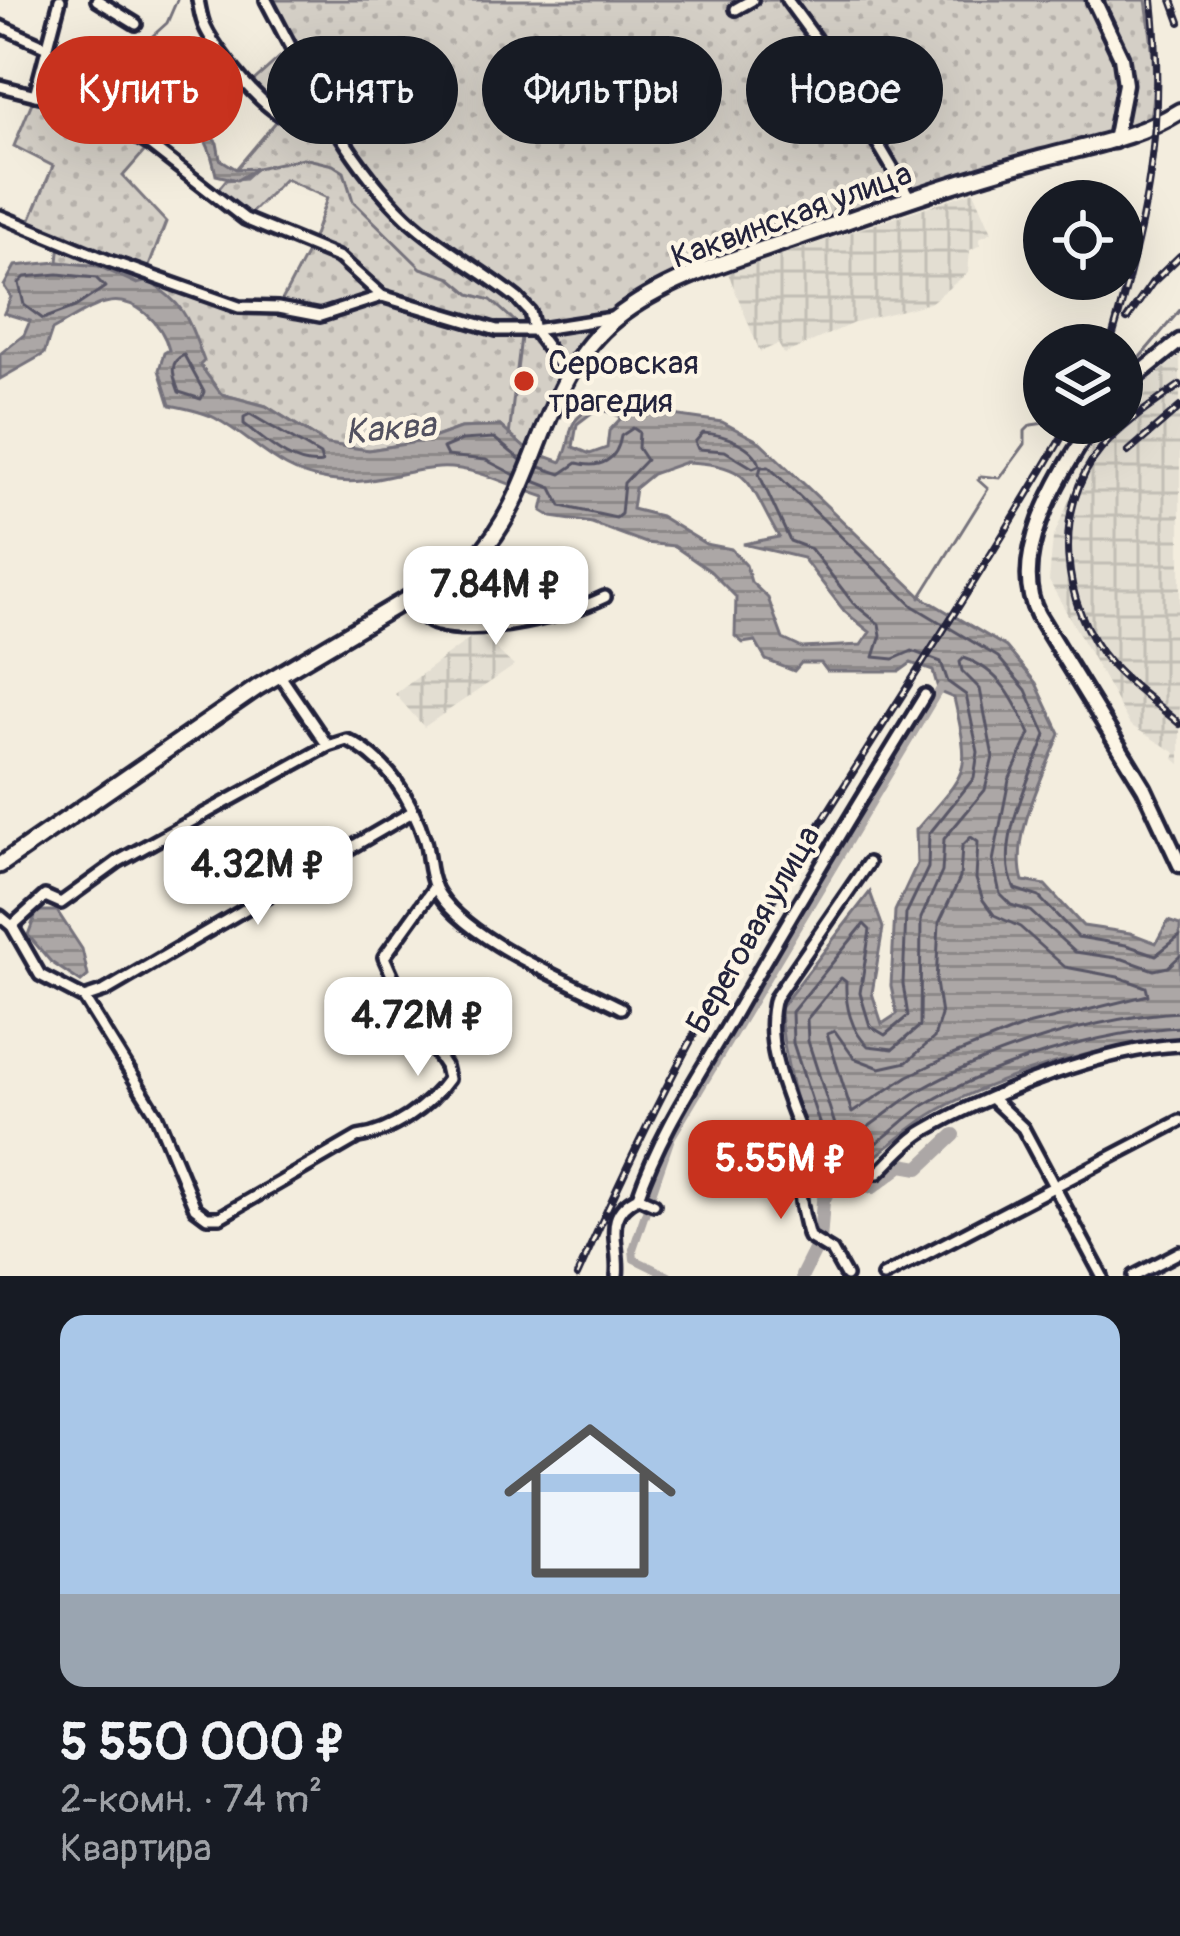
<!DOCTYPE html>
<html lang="ru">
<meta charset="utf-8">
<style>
:root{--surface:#171b24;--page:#20242c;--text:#f1f3f6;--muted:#9ea1a6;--line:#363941;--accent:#c8321e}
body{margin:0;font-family:Pangolin,sans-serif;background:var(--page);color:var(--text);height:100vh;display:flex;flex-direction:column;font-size:45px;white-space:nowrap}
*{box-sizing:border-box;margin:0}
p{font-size:39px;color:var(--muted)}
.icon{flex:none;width:66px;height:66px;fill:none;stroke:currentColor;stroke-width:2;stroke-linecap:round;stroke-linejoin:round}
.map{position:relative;height:1276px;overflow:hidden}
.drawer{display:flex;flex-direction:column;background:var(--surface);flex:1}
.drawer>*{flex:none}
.top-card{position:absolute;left:36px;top:36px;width:1110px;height:108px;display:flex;gap:24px}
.controls{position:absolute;left:1023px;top:180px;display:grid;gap:24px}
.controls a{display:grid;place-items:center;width:120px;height:120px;border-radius:50%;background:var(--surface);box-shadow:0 12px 48px #0002;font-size:60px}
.price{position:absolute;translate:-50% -102px;padding:0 27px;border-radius:24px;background:#fff;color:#222;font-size:39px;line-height:78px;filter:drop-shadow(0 3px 6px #0008)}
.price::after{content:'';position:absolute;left:50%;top:72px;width:36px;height:27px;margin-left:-18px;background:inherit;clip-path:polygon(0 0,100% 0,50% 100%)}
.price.current{background:var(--accent);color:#fff}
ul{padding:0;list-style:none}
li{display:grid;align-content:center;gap:24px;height:636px;padding:0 60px}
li+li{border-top:3px solid var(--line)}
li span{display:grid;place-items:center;height:372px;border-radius:24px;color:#555}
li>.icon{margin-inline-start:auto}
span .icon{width:216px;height:216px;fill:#fffc;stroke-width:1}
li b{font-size:51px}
.tag{padding:0 42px;border-radius:54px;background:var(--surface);box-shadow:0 12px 48px #0002;font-size:42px;line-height:108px}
.tag.current{background:var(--accent);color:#fff}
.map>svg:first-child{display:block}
.industrial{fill:url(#industrial-grid)}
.grass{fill:url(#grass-dots);stroke:#7b7880;stroke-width:3}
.water{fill:url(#water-rules);stroke:#75727b;stroke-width:3;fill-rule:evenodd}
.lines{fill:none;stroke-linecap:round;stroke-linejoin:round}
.shore{stroke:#595766;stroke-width:3}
.stream{stroke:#75727b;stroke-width:3}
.canal{stroke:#aca7a6;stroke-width:8}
.river{stroke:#aca7a6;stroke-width:14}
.street-casing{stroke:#22223b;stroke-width:18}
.secondary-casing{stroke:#22223b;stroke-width:21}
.primary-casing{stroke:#22223b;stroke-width:22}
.street{stroke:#fcf5e5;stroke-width:9}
.secondary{stroke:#fcf5e5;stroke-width:12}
.primary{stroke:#fcf5e5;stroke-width:14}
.rail-casing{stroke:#22223b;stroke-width:8}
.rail{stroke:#fcf5e5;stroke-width:3;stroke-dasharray:9;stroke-linecap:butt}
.poi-dot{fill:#c8321e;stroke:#fcf5e5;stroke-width:4.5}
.labels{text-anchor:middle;stroke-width:9;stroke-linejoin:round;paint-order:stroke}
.street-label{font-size:33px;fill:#22223b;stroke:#fcf5e5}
.poi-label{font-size:33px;fill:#22223b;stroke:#fcf5e5;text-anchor:start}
.water-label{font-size:36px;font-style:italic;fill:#525160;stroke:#fcf5e5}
</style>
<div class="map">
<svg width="1180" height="1276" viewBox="0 0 1180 1276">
<defs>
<pattern id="industrial-grid" width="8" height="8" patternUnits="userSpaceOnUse" patternTransform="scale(3)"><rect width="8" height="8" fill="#e3ded2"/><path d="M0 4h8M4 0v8" fill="none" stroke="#c2beb5"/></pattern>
<pattern id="grass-dots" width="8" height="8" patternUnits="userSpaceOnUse" patternTransform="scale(3)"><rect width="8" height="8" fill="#d4cfc6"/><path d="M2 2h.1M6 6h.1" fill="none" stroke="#b6b1ab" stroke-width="1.8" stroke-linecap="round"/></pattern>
<pattern id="water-rules" width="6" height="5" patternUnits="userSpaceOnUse" patternTransform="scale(3)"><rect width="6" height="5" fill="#aca7a6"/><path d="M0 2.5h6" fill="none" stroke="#8c8888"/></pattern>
</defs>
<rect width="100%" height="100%" fill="#f3edde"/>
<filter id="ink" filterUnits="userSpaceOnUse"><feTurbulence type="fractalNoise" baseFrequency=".00833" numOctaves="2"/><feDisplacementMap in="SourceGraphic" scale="24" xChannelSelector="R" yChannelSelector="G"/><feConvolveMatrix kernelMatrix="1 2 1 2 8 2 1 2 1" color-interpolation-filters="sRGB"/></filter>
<g filter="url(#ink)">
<g class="industrial">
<path d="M 974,191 L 992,232 L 979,238 L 981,245 L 970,250 L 968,273 L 930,303 L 856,322 L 784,354 L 778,344 L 760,352 L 728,273 Z"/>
<path d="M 1180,356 L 1180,764 L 1174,759 L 1176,753 L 1130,725 L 1049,581 L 1053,538 L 1098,432 L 1105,423 L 1122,423 L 1123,401 Z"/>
<path d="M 478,632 L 514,666 L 424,727 L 395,694 Z"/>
</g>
<path class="grass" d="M 266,0 L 1146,0 C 1152,41 1159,89 1147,129 L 1043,158 L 673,285 C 589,291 556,383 526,449 L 500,426 L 460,428 L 424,441 L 369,450 L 327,444 L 266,406 L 221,394 L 138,284 L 124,275 L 99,266 L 58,262 L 60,242 L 27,228 L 53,166 L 14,146 L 35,95 L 72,104 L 150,145 L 123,176 L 166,222 L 146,274 L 239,307 L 278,308 L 310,247 L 327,198 L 285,179 L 245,219 L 215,193 L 226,180 L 245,178 L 255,169 L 236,169 L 280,117 L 248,86 L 291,47 Z"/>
<g class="water">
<path d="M 190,112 L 217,143 L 220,159 L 236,169 L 257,168 L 237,180 L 216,175 C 211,150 205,129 179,116 Z"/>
<path d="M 58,262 L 98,266 L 137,284 L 148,281 C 187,306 188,319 204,361 L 200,365 L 221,394 L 266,406 L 327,444 L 369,450 L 424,441 L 460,428 L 500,426 L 526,449 L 561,462 C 578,433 558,427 596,404 L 722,422 L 760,442 L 922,597 L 1006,647 L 1036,683 L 1060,734 C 1044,774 1010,837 1023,881 L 1045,885 L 1083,926 L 1130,933 L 1156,943 L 1168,921 L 1180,925 L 1180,1039 C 1108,1043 992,1077 930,1115 C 909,1129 890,1145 870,1161 C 856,1160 835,1162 823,1154 C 798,1137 781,1039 780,1008 L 870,892 L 883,928 L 872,993 L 882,1024 L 897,1014 L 891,986 L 895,911 L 917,864 L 916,830 C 968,769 972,777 954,698 L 939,692 L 933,671 L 911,663 L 900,671 L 827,671 L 821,663 L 801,663 L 794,671 L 766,660 L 755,641 L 743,643 L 735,636 L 736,597 L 710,571 L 674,546 L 646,543 L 592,523 L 552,517 L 542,511 L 545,497 C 509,486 477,466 439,468 C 400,470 372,487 328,480 C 278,473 256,440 215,418 C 202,411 185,408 170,405 L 159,370 L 164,353 L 169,350 C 162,323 135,295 105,303 C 88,307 68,322 52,330 L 44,354 L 0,379 L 0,354 L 24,335 L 30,321 L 4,313 L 11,297 L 4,286 L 15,266 ZM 598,408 L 622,417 L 609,431 L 607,448 L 590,454 L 573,447 L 577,424 ZM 686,462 C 754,464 748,485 779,537 L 743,544 L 803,558 L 845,612 L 870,632 L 861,645 L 802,648 L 783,639 L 768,598 L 751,582 L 746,565 L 731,549 L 706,544 L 660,516 L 632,509 L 635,488 L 652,474 Z"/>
<path d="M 37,911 L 57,911 L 82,949 L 88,976 L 81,982 L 51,962 L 28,935 Z"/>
</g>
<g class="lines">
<g class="shore">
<path d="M 58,274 L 96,278 L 105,287 L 75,307 L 43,319 L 24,305 L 19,283 L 25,277 Z"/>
<path d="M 184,355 L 204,392 L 201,399 L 179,392 C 174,378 167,362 184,355 Z"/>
<path d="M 250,414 L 320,455 L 322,463 C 294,468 266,441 244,424 L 244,417 Z"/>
<path d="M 703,433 C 723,434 754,445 760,465 L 753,468 L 725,451 L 698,449 L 695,442 Z"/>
<path d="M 515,475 L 486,460 L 447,456 L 443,448 L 462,440 L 494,438 L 521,460"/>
<path d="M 534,481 L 552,488 L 561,506 L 616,518 L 621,514 L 624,483 L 646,460 L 638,448 L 639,432 L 633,428 L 621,436 C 617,461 600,469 577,463 L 561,474 L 540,467"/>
<path d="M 971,837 L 978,842 L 976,879 L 983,900 L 994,915 L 1020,927 L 1065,967 L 1118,977 L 1146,987 L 1148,995 L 1027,1025 L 950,1056 L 908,1076 L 852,1113 L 827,1034 L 835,1031 L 854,1058 L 880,1068 L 907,1062 L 934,1038 L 941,1015 L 936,982 L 939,923 L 960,878 L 962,846 Z"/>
<path d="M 1180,936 L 1156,955 L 1126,945 L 1078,937 L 1039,897 L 1015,889 C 993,846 1031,776 1046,735 L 1026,690 L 998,657 L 913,606 L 769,467 L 761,467 L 759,474 L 790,541 L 811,549 L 853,603 L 879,624 L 881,635 L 874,657 L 894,659 L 912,651 L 941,662 L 948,682 L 966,695 L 978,752 L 974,778 L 929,834 L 928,868 L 906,914 L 903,984 L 908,1016 L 885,1035 L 870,1026 L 860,993 L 870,930 L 864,924 L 792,1012 L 793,1043 L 824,1138 C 833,1147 853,1153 866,1148 C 884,1142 908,1114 926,1104 C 993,1064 1102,1031 1180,1027"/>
<path d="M 1180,956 L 1168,967 L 1154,970 L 1123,959 L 1075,952 L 1030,911 L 1011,905 L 1000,894 L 993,861 L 1009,780 L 1030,734 C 1015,701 1000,670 964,658 L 960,662 L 962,671 L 980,689 L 993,757 L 985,790 L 944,839 L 942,872 L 921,918 L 920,1026 L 893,1049 L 868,1046 C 851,1031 845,1004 846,982 L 841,978 L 807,1019 L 808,1041 L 836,1128 L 859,1133 C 880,1120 899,1102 920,1090 C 991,1050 1099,1016 1180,1012"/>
</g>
<g class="stream">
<path d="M 147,41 L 167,23 L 177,0"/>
<path d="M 135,59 L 133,64 L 145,86 L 184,116"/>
<path d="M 257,168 L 303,158 L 333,165 L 344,172 L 353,201 L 421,268 L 451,278 L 470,294 L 491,300 L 520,326"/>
<path d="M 1122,368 L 1135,363 L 1180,310"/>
<path d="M 509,436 L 521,337"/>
<path d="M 920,598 L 988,489 L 978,480 L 981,476 L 1000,478 L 1025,444 L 1025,431 L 1031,425 L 1045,423"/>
</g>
<path class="canal" d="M 669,1276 L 634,1259 L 633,1249 L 671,1138 L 941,687"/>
<g class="river">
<path d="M 820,1241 L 823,1201 L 834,1177 L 873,1187 L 902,1165 L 919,1168 L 954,1135"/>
<path d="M 802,1276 L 815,1250"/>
</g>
<defs>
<g id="street">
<path d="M 97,0 L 136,24"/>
<path d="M 198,0 C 200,9 201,19 205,27 C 216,52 304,170 318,98"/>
<path d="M 266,0 C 306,75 343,157 406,217 C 439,248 482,270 518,299 L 530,312 L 534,330 L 567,375"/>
<path d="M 787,0 L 815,38 L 910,198"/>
<path d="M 736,9 L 752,0"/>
<path d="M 0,26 L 47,47"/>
<path d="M 0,86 L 72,104 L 95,114 L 150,145 L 245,219 L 340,258 L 382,296 L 497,330 L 534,330 L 612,318"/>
<path d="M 35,95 L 60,0"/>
<path d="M 0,216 L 109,261 L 239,307 L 278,308 L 320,316 L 382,296"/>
<path d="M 412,599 C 417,611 425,622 438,625 C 482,637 565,616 605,597"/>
<path d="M 279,674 L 328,746"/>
<path d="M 0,916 L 12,926 L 40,975 L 84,998 L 156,1114 L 195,1208 L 207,1217 L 220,1217 L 358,1137 C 391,1133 429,1106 448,1079 L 445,1066 L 407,1009 L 384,957 L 435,886"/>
<path d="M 12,926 L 45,896 L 61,903 L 119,861 L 328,746 L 347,740 C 387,759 412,799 425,841 C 429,855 428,873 435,887 C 461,939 569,981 621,1008"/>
<path d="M 84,998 L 105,991 L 412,812"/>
<path d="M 991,1098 L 1023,1128 L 1102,1276"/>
<path d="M 808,1152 L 834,1166 L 878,1173 C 893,1159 908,1140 926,1130 C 990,1093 1106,1048 1180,1045"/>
<path d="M 638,1197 C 660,1132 698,1077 732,1018 C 794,909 859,802 925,695"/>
<path d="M 638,1197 L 654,1204"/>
<path d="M 617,1276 C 621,1245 600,1215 638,1197"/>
<path d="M 846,1276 L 832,1251 L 809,1237 C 801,1210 794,1178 808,1152 C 792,1107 761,1047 775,998 L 868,863"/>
<path d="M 883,1276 L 1180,1121"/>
<path d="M 1134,1276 L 1180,1252"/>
</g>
<g id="secondary">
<path d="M 1094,0 L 1121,57 L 1125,84 L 1114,141"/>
<path d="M 1122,388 L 1180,341"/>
<path d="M 1093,423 C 1061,474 1007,556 1038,615 L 1144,788 L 1180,865"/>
</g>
<path id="primary" d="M 0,865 L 258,687 L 475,559 C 542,490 538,380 616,318 C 670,275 744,257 808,234 C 886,207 963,179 1043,158 C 1091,145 1137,138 1180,111"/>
</defs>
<use href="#street" class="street-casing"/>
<use href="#secondary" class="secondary-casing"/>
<use href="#primary" class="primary-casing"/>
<use href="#street" class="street"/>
<use href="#secondary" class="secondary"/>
<use href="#primary" class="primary"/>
<defs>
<g id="rail">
<path d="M 1172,0 L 1180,22"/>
<path d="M 1127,319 L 1152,283 L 1180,256"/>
<path d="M 1110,345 C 1146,222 1166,129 1152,0"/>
<path d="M 1180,385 C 1152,405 1124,423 1101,449 C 1051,508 1061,607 1110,663 C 1130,686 1157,704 1180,724"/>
<path d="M 1128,452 L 1180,407"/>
<path d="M 577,1276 C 627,1165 679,1055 742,950 C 849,773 966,602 1070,423"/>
</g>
</defs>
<use href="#rail" class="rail-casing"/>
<use href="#rail" class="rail"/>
</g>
</g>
<circle class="poi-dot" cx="524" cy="381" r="12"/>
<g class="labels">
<g class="street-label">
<text transform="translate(791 214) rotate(-20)" y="12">Каквинская улица</text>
<text transform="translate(752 929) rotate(-60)" y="12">Береговая улица</text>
</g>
<g class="poi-label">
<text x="548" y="374">Серовская<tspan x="548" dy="38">трагедия</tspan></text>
</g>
<g class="water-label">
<text transform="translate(390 427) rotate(-5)" y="13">Каква</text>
</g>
</g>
</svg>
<div class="controls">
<a><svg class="icon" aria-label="locate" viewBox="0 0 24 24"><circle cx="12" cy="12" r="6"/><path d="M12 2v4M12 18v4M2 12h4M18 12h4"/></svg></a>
<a><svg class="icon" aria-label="layers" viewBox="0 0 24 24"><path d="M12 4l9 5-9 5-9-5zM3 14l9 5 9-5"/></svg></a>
</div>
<b class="price" style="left:496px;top:648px">7.84M ₽</b>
<b class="price" style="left:258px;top:928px">4.32M ₽</b>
<b class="price" style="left:418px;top:1079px">4.72M ₽</b>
<b class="price current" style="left:781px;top:1222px">5.55M ₽</b>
<div class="top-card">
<a class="tag current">Купить</a>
<a class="tag">Снять</a>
<a class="tag">Фильтры</a>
<a class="tag">Новое</a>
</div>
</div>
<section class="drawer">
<ul>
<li><span style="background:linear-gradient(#a9c7e8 75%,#9aa5b1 0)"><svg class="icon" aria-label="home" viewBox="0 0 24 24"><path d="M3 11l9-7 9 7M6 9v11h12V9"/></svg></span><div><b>5 550 000 ₽</b><p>2-комн. · 74 m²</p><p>Квартира</p></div></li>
</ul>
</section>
